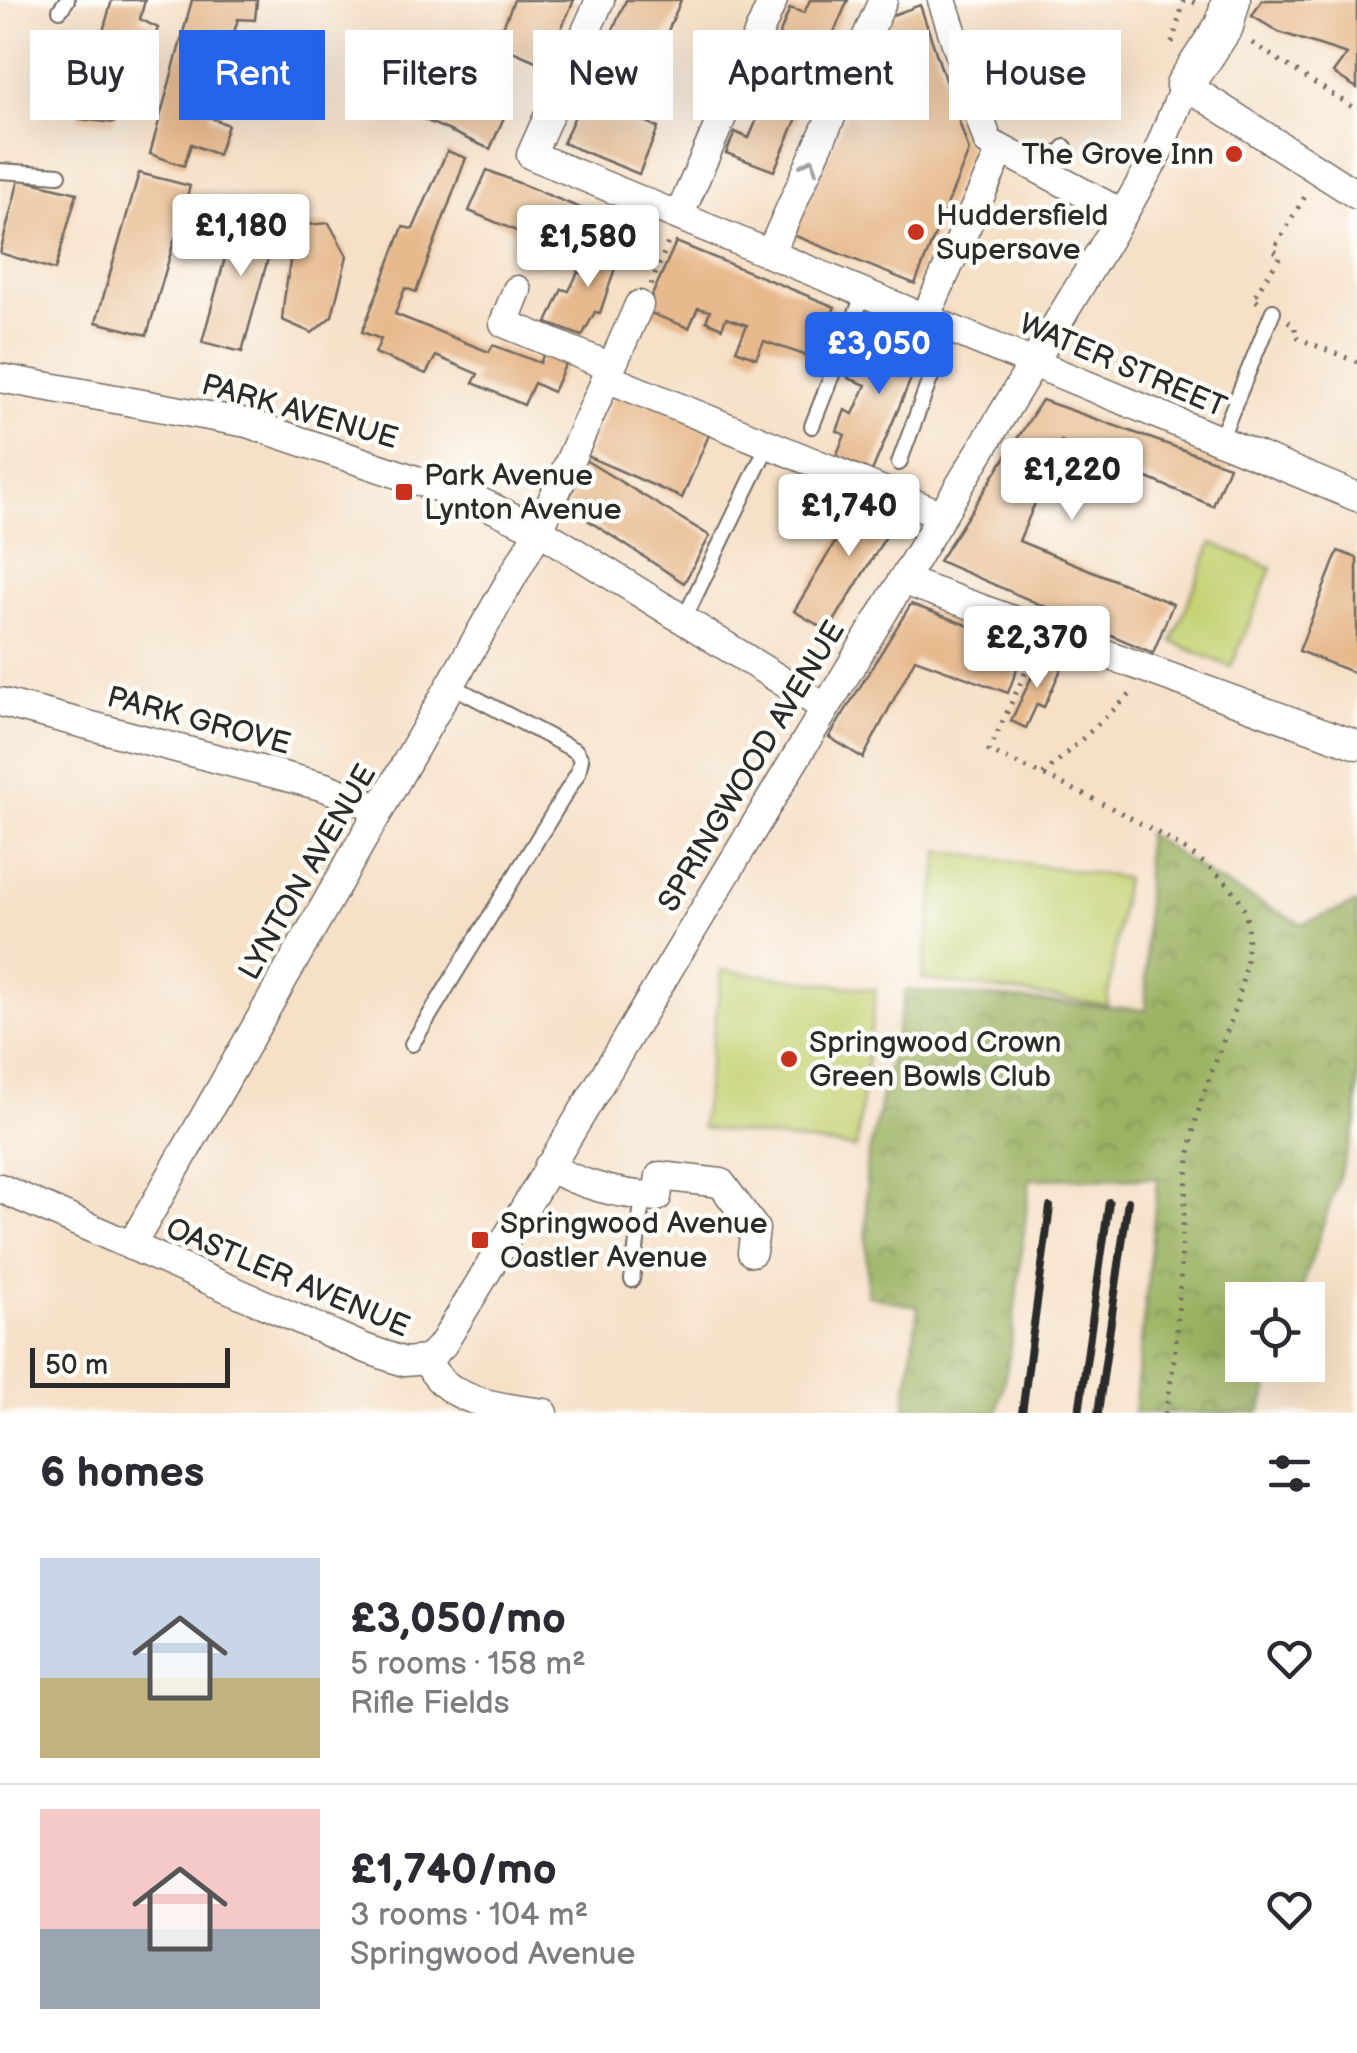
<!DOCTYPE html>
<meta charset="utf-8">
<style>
:root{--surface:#fff;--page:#f7f7f7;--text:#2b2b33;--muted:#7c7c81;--line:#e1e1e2;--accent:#2563eb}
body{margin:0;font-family:"Balsamiq Sans",sans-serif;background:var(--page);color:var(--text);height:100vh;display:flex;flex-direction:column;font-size:38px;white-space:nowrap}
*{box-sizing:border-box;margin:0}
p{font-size:32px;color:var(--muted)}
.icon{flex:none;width:55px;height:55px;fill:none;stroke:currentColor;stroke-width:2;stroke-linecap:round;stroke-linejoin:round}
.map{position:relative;height:1413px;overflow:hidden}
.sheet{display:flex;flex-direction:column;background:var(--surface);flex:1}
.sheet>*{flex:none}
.guide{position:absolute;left:30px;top:30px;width:1298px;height:90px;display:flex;gap:20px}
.tools{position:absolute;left:1225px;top:1282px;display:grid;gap:20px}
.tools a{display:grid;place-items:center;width:100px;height:100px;border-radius:0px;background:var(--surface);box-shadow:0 10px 40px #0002;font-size:50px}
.scale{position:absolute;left:30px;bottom:25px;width:200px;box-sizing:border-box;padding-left:10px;border:5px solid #2b2b2b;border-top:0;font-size:28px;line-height:35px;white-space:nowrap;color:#2b2b2b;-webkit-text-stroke:8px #fdfcf7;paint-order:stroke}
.price{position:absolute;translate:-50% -85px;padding:0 22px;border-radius:10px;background:#fff;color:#222;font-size:32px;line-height:65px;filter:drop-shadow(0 2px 5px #0008)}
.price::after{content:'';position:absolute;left:50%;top:60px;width:30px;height:22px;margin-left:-15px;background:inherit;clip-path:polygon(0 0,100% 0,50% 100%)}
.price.active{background:var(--accent);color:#fff}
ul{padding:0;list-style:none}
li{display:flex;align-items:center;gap:30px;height:250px;padding:0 40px}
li+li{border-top:2px solid var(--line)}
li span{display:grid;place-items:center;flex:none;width:280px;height:200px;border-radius:0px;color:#555}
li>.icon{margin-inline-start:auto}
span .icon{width:120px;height:120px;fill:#fffc;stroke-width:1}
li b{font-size:42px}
h2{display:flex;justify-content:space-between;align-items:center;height:120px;padding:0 40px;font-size:42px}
.pill{padding:0 35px;border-radius:0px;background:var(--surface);box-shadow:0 10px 40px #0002;font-size:35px;line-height:90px}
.pill.active{background:var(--accent);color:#fff}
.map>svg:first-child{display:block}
.forest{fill:url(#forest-crowns);stroke:#646f48;stroke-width:2.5}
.park{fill:#c5d172;stroke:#787e4e;stroke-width:2.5}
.building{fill:#e7b98d}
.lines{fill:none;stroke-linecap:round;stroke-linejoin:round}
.lane-casing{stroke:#726a62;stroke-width:18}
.street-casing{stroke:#726a62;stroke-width:31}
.secondary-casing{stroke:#726a62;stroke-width:41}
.path{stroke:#726a62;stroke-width:5;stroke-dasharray:2.5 8;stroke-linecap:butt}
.lane{stroke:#fff;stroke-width:14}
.street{stroke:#fff;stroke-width:28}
.secondary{stroke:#fff;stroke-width:38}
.rail{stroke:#2b2b2b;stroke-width:8}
.oneway{stroke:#a0a0a0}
.poi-dot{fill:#c8321e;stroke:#fdfcf7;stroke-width:4}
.labels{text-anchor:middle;stroke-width:9;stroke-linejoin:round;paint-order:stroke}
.poi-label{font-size:30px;fill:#2b2b2b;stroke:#fdfcf7;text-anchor:start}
.street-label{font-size:30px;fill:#2b2b2b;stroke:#fdfcf7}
</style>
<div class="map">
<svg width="1357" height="1413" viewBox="0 0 1357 1413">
<defs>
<pattern id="forest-crowns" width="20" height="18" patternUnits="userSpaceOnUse" patternTransform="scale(2.5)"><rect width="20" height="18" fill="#9cb364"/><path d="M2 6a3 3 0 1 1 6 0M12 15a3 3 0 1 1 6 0" fill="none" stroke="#7f9253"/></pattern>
</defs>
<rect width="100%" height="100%" fill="#fdfcf7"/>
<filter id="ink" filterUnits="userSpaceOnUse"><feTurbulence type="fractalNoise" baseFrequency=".01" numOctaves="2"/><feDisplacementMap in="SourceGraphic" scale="20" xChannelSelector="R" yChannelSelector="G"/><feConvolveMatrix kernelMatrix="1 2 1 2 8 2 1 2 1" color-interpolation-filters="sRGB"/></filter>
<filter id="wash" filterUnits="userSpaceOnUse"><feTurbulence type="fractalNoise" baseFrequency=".0048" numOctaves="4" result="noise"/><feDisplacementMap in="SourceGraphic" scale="40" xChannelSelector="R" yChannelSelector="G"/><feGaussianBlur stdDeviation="2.25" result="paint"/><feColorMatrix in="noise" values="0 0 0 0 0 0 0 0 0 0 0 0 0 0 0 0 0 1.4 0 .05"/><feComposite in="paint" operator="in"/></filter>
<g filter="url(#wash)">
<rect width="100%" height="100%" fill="#f6e0c7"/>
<path class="forest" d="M 1146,833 L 1214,879 L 1302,924 L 1357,903 L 1357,1123 L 1298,1300 L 1242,1300 L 1242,1365 L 1276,1365 L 1260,1413 L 1134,1413 L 1158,1178 L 1030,1179 L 1010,1352 L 997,1413 L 904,1413 L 918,1307 L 867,1295 L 866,1167 L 906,990 L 1146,1010 Z"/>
<g class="park">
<path d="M 1212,543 L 1272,568 L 1231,667 L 1172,642 Z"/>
<path d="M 940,851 L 1125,878 L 1107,1005 L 922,979 Z"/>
<path d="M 722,970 L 876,990 L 856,1148 L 701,1128 Z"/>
</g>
<g id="blocks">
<g class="building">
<path d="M 112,0 L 145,0 L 140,19 L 158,28 L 151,49 L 133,49 L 114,123 L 78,119 Z"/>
<path d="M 192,0 L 257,0 L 255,20 L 238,19 L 209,117 L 228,125 L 218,155 L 191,144 L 184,166 L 150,154 Z"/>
<path d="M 514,0 L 574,0 L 545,65 L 496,44 Z"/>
<path d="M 626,0 L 681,0 L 633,114 L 658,128 L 639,174 L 563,143 Z"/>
<path d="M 810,0 L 848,0 L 774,171 L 726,153 L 735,132 L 749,138 L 780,65 L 770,58 L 790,8 L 804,13 Z"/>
<path d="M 1262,0 L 1357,0 L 1357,88 L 1333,73 L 1347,54 L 1279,32 L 1252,16 Z"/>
<path d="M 920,5 L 969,151 L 915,284 L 793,235 L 890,16 Z"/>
<path d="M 440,85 L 505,115 L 490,149 L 425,120 Z"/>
<path d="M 447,151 L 466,158 L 416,292 L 405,288 L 395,314 L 489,352 L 493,345 L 540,363 L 548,344 L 570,354 L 553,392 L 534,383 L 524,405 L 473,383 L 478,374 L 436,356 L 426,374 L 375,353 L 381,339 L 362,332 L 403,227 L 413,229 Z"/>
<path d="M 487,170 L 595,214 L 578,257 L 469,211 Z"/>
<path d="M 139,173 L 190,186 L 147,335 L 96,322 Z"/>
<path d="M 19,179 L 77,193 L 55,270 L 0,253 Z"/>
<path d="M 239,207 L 280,215 L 242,352 L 202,342 Z"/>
<path d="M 329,223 L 347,256 L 332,316 L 312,333 L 282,320 L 284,300 L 293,242 L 306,225 Z"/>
<path d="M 603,233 L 624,241 L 600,313 L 595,312 L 582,336 L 547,323 L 562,289 L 569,291 L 578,272 L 587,275 Z"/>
<path d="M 676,242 L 835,307 L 813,358 L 764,341 L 756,358 L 736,350 L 747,325 L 726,318 L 722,328 L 706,321 L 710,311 L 698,308 L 689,328 L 645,311 Z"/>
<path d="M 889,327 L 927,341 L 872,471 L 836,456 L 845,435 L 837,431 L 845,410 L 853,414 L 866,385 L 848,378 L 858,356 L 875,363 Z"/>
<path d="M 617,388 L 712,428 L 682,498 L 587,456 Z"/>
<path d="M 1042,400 L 1229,466 L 1213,506 L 1061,441 L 1019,541 L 1173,604 L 1153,653 L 939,561 Z"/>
<path d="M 585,460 L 710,536 L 684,583 L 566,506 Z"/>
<path d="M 867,489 L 905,505 L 828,631 L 794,611 Z"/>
<path d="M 1338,551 L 1357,558 L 1357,674 L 1299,651 Z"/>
<path d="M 911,604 L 1025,647 L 1008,693 L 915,659 L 863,758 L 829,737 Z"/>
<path d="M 1041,657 L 1062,667 L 1044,707 L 1037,704 L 1026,728 L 1011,721 Z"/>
</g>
</g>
</g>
<g filter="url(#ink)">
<use href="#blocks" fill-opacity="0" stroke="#726a62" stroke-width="2.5"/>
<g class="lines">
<defs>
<g id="lane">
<path d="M 60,10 L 67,0"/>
<path d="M 0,171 L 59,175"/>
<path d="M 1044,172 L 1065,147"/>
<path d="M 812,426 L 864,293"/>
<path d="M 1220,440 L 1273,311"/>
<path d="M 899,463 L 949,328"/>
<path d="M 684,619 L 768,445"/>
<path d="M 412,1044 L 578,773 L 581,759 L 576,751 L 451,685"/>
<path d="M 632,1280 L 643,1196"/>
</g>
<g id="street">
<path d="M 600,0 L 531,155 L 1357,497"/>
<path d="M 942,0 L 988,142 L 1123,214"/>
<path d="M 679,216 L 773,0"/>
<path d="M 770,254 L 883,0"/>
<path d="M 517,290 L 504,323 L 611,367"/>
<path d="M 925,318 L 1001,150"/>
<path d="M 0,378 L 247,423 L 478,501 L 539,530 L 824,707"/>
<path d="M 607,378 L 942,515"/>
<path d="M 902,580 L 1357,745"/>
<path d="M 0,702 L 325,787 L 380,809"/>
<path d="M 548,1167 C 585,1186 616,1194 657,1197 L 660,1176 L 721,1183 L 755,1229 L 752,1252"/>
<path d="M 0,1188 L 364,1348 L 404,1362 L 427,1360"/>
<path d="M 131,1246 L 539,530 L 639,305"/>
<path d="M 427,1360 L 443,1344 L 1123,214 L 1156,156 L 1185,85 L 1357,195"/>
<path d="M 427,1360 C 444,1403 504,1408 544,1413"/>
</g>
<path id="secondary" d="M 1185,85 L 1224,26 L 1231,0"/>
</defs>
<use href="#lane" class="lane-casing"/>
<use href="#street" class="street-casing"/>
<use href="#secondary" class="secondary-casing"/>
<g class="path">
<path d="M 1172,43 L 1184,1 L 1200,3"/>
<path d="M 1252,43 L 1357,110"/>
<path d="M 651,285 L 669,240"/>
<path d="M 1258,302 L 1253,298 L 1281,255 L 1273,250 L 1307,193"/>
<path d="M 1288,321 L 1295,326 L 1295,337 L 1357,362"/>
<path d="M 1034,654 L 989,751 C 1050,778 1193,840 1232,889 C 1250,910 1249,934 1246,960 C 1239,1020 1204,1075 1193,1134 C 1177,1226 1185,1321 1165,1413"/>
<path d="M 1043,775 L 1133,692"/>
</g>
<use href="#lane" class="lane"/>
<use href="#street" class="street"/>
<use href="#secondary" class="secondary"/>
<g class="rail">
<path d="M 1022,1413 L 1050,1207"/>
<path d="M 1079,1413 L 1109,1202"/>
<path d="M 1098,1413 L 1128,1201"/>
</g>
</g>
<defs><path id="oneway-chevron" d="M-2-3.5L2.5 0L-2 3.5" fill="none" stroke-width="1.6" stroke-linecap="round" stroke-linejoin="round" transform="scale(2.5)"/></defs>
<use class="oneway" href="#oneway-chevron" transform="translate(810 165) rotate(-66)"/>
</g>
<g class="poi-dot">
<circle cx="1234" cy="154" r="10"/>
<circle cx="916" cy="232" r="10"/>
<rect x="394" y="482" width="20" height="20" rx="5"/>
<circle cx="789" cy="1059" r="10"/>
<rect x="470" y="1230" width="20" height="20" rx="5"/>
</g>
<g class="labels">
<g class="poi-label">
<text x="1214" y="164" text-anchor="end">The Grove Inn</text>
<text x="936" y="225">Huddersfield<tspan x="936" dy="34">Supersave</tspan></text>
<text x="424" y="485">Park Avenue<tspan x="424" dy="34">Lynton Avenue</tspan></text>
<text x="809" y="1052">Springwood Crown<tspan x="809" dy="34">Green Bowls Club</tspan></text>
<text x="500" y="1233">Springwood Avenue<tspan x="500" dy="34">Oastler Avenue</tspan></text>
</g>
<g class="street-label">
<text transform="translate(1123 365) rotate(23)" y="10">WATER STREET</text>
<text transform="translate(300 411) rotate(16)" y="10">PARK AVENUE</text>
<text transform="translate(199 720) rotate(15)" y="10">PARK GROVE</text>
<text transform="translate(751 766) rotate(-59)" y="10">SPRINGWOOD AVENUE</text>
<text transform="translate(307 872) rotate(-60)" y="10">LYNTON AVENUE</text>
<text transform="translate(288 1277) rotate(23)" y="10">OASTLER AVENUE</text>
</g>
</g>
</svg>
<div class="tools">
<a><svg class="icon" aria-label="locate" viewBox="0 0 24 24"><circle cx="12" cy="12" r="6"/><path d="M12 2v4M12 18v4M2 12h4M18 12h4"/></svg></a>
</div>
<div class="scale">50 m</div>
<b class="price" style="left:241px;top:279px">£1,180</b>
<b class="price" style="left:588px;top:290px">£1,580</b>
<b class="price active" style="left:879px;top:397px">£3,050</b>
<b class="price" style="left:1072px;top:523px">£1,220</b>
<b class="price" style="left:849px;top:559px">£1,740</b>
<b class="price" style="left:1037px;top:691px">£2,370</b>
<div class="guide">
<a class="pill">Buy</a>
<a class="pill active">Rent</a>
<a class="pill">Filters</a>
<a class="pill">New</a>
<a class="pill">Apartment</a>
<a class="pill">House</a>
</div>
</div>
<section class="sheet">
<h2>6 homes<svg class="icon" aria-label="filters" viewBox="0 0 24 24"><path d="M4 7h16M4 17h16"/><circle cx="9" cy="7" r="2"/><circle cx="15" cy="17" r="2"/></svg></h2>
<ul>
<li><span style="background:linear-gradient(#c9d6e8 60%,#c2b280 0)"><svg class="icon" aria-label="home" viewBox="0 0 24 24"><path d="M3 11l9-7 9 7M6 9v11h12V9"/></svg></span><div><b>£3,050/mo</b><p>5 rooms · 158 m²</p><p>Rifle Fields</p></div><svg class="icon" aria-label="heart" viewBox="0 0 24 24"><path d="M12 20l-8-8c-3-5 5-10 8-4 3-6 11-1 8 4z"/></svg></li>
<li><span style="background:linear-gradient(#f6c9c9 60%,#9aa5b1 0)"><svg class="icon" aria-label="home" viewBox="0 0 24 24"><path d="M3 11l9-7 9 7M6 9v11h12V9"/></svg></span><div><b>£1,740/mo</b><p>3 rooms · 104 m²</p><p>Springwood Avenue</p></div><svg class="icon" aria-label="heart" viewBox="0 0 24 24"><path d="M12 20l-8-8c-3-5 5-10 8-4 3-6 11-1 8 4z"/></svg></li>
</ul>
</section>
